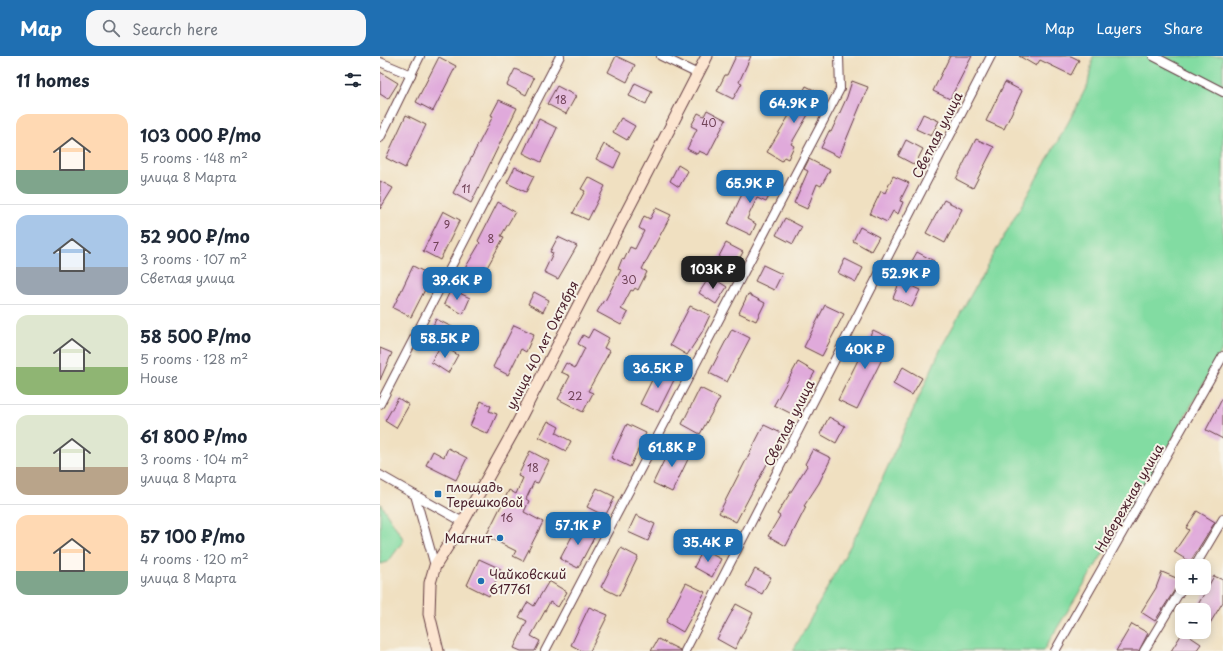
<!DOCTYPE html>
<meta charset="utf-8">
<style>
:root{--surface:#fff;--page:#f6f6f7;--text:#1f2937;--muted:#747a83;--line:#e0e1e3;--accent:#1f6fb2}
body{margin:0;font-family:"Playpen Sans",sans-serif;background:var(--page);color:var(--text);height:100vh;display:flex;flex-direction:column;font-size:15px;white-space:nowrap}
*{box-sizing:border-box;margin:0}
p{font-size:13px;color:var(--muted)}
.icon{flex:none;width:22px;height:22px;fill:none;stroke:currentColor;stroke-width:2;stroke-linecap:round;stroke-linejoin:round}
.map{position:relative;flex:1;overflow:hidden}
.side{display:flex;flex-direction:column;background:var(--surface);width:380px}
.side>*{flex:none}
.fabs{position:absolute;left:795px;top:503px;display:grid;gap:8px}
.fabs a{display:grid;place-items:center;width:36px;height:36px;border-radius:8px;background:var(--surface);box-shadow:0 2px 10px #0003;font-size:20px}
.price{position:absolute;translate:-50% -34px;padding:0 9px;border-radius:8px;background:var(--accent);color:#fff;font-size:13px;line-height:26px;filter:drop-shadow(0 1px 2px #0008)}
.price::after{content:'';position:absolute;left:50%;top:24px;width:12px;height:9px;margin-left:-6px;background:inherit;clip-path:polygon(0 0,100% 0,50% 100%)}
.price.current{background:#222;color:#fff}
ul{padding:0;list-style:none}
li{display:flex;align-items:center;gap:12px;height:100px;padding:0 16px}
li+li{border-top:1px solid var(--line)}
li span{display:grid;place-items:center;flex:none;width:112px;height:80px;border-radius:12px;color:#555}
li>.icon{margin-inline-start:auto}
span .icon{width:48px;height:48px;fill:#fffc;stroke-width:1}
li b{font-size:17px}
h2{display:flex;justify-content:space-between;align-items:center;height:48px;padding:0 16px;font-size:17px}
header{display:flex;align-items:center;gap:24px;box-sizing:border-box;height:56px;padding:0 20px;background:var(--accent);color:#fff}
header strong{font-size:19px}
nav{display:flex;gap:22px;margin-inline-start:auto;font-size:14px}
.search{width:280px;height:36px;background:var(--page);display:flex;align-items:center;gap:10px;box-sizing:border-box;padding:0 14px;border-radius:12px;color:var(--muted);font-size:15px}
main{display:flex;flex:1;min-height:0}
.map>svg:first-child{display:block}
.green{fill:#82dca2;stroke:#667e66}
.building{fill:#e0aadb}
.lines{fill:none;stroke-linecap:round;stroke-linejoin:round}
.street-casing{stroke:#633c42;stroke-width:10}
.secondary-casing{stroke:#633c42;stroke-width:13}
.street{stroke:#fff;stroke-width:8}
.secondary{stroke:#fce5d0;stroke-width:11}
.poi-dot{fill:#1f6fb2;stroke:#f7f3e8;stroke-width:1.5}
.labels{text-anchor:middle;stroke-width:4;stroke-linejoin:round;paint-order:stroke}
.number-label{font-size:11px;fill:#704257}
.street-label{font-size:13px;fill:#4a1f2b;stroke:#f7f3e8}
.poi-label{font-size:13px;fill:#4a1f2b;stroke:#f7f3e8;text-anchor:start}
</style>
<header>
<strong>Map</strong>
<div class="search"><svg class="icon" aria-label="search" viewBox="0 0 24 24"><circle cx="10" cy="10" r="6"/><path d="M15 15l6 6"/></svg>Search here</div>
<nav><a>Map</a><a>Layers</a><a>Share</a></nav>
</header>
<main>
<section class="side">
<h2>11 homes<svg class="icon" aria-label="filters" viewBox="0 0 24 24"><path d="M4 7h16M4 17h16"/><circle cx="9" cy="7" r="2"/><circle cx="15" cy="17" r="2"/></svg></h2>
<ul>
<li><span style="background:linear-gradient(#ffd9b3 70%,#7fa58c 0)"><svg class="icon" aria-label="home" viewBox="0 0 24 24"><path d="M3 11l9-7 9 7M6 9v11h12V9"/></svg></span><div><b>103 000 ₽/mo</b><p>5 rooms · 148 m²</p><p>улица 8 Марта</p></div></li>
<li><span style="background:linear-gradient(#a9c7e8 65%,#9aa5b1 0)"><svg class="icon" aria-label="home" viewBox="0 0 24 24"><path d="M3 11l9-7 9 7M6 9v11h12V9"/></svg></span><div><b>52 900 ₽/mo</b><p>3 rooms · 107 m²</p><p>Светлая улица</p></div></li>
<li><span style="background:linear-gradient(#dfe7d0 65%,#8fb573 0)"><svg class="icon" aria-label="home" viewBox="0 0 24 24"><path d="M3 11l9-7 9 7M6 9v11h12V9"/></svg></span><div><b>58 500 ₽/mo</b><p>5 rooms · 128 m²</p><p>House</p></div></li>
<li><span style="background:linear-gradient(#dfe7d0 65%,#b9a48a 0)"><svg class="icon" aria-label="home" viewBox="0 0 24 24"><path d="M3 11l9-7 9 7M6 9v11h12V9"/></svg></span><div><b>61 800 ₽/mo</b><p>3 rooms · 104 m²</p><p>улица 8 Марта</p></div></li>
<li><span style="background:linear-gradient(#ffd9b3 70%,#7fa58c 0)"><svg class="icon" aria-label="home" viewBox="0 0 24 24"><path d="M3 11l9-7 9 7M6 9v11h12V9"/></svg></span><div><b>57 100 ₽/mo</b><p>4 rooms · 120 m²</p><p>улица 8 Марта</p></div></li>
</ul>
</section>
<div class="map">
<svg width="843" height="595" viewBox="0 0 843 595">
<rect width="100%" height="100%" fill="#f7f3e8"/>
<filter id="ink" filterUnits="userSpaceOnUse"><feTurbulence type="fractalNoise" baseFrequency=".025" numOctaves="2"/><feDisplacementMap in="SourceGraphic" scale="8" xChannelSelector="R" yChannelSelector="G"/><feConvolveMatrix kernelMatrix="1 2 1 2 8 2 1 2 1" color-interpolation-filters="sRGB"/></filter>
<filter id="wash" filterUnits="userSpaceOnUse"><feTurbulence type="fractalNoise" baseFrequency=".012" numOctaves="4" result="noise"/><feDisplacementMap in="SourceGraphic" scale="16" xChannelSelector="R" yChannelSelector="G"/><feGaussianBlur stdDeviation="0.9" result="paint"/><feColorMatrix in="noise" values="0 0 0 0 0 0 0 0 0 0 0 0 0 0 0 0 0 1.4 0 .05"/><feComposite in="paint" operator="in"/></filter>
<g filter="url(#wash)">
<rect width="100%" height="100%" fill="#f0e0c1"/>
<g class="green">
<path d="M 713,0 L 843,0 L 843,293 L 777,410 L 663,595 L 413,595 L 481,470 L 562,290 L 689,65 L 708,28 Z"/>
<path d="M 0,447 L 24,484 L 8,506 L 0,508 Z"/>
</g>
<g id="blocks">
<g class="building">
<path d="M 236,0 L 255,9 L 247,26 L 228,16 Z"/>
<path d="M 356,0 L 371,0 L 359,26 L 362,27 L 353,43 L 337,35 L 345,19 L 347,19 Z"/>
<path d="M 570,0 L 592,0 L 570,43 L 553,35 Z"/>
<path d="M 639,0 L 691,0 L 699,4 L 691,19 L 660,4 L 656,10 Z"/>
<path d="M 59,1 L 76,10 L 53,55 L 36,46 Z"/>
<path d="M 135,13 L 154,22 L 146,39 L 127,29 Z"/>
<path d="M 0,16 L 18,27 L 8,43 L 0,38 Z"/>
<path d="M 472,25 L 488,31 L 459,101 L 441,92 L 449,75 L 451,76 L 467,41 Z"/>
<path d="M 625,26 L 642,35 L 624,73 L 606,65 Z"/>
<path d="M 255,27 L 272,35 L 266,48 L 249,40 Z"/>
<path d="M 177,30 L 196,40 L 186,58 L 167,48 Z"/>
<path d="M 426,30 L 442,38 L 431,58 L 429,57 L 411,88 L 414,90 L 408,103 L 404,101 L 402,105 L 387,96 L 410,58 L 411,59 Z"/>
<path d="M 119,44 L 137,52 L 91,147 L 73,137 L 113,60 L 111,59 Z"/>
<path d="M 327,54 L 346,64 L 328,99 L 319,95 L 317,98 L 307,93 L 317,73 L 311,70 L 318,57 L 324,60 Z"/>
<path d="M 543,58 L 559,65 L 551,80 L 536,73 Z"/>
<path d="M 26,59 L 46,69 L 25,112 L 6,102 Z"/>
<path d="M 241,62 L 255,70 L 247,84 L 233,76 Z"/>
<path d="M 159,63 L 177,72 L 161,106 L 143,97 Z"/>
<path d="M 596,83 L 614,91 L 593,132 L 576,123 Z"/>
<path d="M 526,84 L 543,93 L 535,109 L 518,100 Z"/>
<path d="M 224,88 L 241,97 L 234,112 L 216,103 Z"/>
<path d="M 429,103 L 450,114 L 441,130 L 437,128 L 427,153 L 414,147 L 428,115 L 424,113 Z"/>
<path d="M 298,109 L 308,115 L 299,131 L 290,125 Z"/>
<path d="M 135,111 L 154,120 L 146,136 L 127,127 Z"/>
<path d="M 371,119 L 394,131 L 386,146 L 377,142 L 367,163 L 376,168 L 371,179 L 348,168 Z"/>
<path d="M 513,120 L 529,127 L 520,145 L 523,146 L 518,158 L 513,155 L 507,166 L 490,158 L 501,135 L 505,137 Z"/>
<path d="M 208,121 L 225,130 L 208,164 L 193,157 L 205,135 L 201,133 Z"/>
<path d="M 0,125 L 13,132 L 0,153 Z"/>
<path d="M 564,144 L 582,153 L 565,187 L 546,177 Z"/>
<path d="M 118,146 L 135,156 L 121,180 L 124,181 L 100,224 L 84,214 L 100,187 L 98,185 Z"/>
<path d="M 276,152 L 291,159 L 262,213 L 267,216 L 258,234 L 255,232 L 253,235 L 251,234 L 241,253 L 248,257 L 241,269 L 217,256 L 224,244 L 225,245 L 241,214 L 238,213 L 242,203 L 244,204 L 250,191 L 255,193 L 264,175 L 259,172 L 264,160 L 270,163 Z"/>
<path d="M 63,155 L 80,164 L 60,204 L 43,195 Z"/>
<path d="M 405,162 L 422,171 L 413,188 L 396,179 Z"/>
<path d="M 480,171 L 499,181 L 491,195 L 473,185 Z"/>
<path d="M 178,181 L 197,190 L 178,223 L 164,216 L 173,197 L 170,196 Z"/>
<path d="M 346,187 L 363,196 L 353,215 L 336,206 Z"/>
<path d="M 537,196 L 554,205 L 546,222 L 528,212 Z"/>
<path d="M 465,203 L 483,212 L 476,226 L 458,217 Z"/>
<path d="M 383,209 L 402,218 L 394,234 L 375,225 Z"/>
<path d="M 33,210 L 52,220 L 31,261 L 13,252 Z"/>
<path d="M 330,220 L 347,231 L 336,248 L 319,237 Z"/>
<path d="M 520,225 L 540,234 L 532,251 L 513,242 Z"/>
<path d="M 71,233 L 90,242 L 83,258 L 64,248 Z"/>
<path d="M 154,236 L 169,244 L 163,256 L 148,248 Z"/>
<path d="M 368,238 L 385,247 L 376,265 L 359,257 Z"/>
<path d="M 445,249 L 464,258 L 442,300 L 424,291 Z"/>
<path d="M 310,250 L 330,259 L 322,276 L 307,299 L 290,289 Z"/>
<path d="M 56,263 L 76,273 L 68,290 L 48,281 Z"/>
<path d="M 134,269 L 154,278 L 146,296 L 141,293 L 128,319 L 113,311 Z"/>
<path d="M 213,273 L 229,282 L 224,292 L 230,295 L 208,335 L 213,337 L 203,356 L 178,343 L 190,320 L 181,316 L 186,307 L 195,312 L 205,292 L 198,288 L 203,279 L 208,282 Z"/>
<path d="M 352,273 L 370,282 L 347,326 L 329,317 Z"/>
<path d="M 493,274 L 512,283 L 477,353 L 458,344 Z"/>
<path d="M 61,289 L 78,299 L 68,317 L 51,306 Z"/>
<path d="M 0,292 L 12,297 L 0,324 Z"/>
<path d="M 418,306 L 435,316 L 419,343 L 412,358 L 394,349 Z"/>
<path d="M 279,310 L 297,318 L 278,356 L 260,348 Z"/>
<path d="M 523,311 L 542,322 L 532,339 L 513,328 Z"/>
<path d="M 320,332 L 340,342 L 320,378 L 302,368 Z"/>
<path d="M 843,341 L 843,383 L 826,374 Z"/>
<path d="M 18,342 L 29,349 L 16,372 L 5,365 Z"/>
<path d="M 101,345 L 111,350 L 109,355 L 117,358 L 108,378 L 90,370 Z"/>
<path d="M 449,361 L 465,370 L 456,387 L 440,378 Z"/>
<path d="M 168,365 L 179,371 L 176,377 L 191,385 L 186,395 L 159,381 Z"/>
<path d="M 247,368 L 266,377 L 250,411 L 231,402 Z"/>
<path d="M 384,369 L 403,378 L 356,466 L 339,457 Z"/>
<path d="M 292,388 L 311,397 L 292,436 L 273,427 Z"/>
<path d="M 68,392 L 87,402 L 76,424 L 46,409 L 53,395 L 64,401 Z"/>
<path d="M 433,393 L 451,402 L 439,427 L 424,450 L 426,451 L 406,490 L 388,480 L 400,460 L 397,458 L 427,410 L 425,408 Z"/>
<path d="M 150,395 L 169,405 L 158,427 L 154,426 L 146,443 L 149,445 L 144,456 L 163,466 L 143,505 L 133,500 L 136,495 L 106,480 L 129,434 L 136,438 L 143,422 L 138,420 Z"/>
<path d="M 217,432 L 235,441 L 225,460 L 207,451 Z"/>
<path d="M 817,455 L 835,466 L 810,506 L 794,496 L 809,474 L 806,472 Z"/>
<path d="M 256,459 L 275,468 L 268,485 L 248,476 Z"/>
<path d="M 199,467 L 217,476 L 198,512 L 180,503 Z"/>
<path d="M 241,492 L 258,501 L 239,540 L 221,531 Z"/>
<path d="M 323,494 L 341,503 L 332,521 L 314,511 Z"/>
<path d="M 99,503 L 121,513 L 109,540 L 87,529 Z"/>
<path d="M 375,513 L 391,521 L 382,538 L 366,530 Z"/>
<path d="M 782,516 L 801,524 L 775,565 L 761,556 L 776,532 Z"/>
<path d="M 834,520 L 843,524 L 843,546 L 824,577 L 824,554 L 815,554 Z"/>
<path d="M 169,525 L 187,536 L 178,551 L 170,546 L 151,580 L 160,585 L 155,595 L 141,595 L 134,592 L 147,565 L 139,561 L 148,546 L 154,550 Z"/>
<path d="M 306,527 L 325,536 L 303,576 L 286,566 Z"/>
<path d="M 356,548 L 373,557 L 355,593 L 337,583 Z"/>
<path d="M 209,551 L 228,559 L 210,595 L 202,595 L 191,589 Z"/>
<path d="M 752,568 L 768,577 L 759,595 L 736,595 Z"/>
<path d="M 803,576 L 821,588 L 816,595 L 791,595 Z"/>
<path d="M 278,583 L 300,594 L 300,595 L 271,595 Z"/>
</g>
</g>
</g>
<g filter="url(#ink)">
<use href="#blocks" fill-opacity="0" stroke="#633c42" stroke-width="1"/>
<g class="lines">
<defs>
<g id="street">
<path d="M 281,0 L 318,18"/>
<path d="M 773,0 L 843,36"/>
<path d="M 0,6 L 31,19"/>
<path d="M 0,82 L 40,0"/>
<path d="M 0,348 L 180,0"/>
<path d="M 0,419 L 35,439 L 55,510"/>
<path d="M 35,439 L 83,466"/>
<path d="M 815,510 L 843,463"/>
<path d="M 165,595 L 460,33 L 459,0"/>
<path d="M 305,595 L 611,0"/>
<path d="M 675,595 L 843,300"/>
<path d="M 764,595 L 802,532"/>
</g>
<path id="secondary" d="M 58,595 L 49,558 L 50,527 L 55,510 L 83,466 L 133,376 L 327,0"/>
</defs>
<use href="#street" class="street-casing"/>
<use href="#secondary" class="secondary-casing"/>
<use href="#street" class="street"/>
<use href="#secondary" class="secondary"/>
</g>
</g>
<g class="poi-dot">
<rect x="54" y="434" width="8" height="8" rx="2"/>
<circle cx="120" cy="482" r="4"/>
<circle cx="101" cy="525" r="4"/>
</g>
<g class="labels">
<g class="number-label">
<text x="181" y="48">18</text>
<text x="329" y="71">40</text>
<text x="86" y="137">11</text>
<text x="67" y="173">9</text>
<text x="111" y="187">8</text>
<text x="56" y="195">7</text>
<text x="249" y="228">30</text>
<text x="195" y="344">22</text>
<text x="153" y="416">18</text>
<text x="127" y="466">16</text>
</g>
<g class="street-label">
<text transform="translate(557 79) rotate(-63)" y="5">Светлая улица</text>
<text transform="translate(162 289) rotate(-63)" y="5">улица 40 лет Октября</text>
<text transform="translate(409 367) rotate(-63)" y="5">Светлая улица</text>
<text transform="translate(749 442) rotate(-60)" y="5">Набережная улица</text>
</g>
<g class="poi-label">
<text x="66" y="436">площадь<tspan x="66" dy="15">Терешковой</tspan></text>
<text x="112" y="487" text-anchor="end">Магнит</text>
<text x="109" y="523">Чайковский<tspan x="109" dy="15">617761</tspan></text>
</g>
</g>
</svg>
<div class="fabs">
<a>+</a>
<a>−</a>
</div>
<b class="price" style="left:414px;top:68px">64.9K ₽</b>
<b class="price" style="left:370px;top:148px">65.9K ₽</b>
<b class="price current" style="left:333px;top:234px">103K ₽</b>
<b class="price" style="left:526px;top:238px">52.9K ₽</b>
<b class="price" style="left:77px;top:245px">39.6K ₽</b>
<b class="price" style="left:65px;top:303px">58.5K ₽</b>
<b class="price" style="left:485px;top:314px">40K ₽</b>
<b class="price" style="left:278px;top:333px">36.5K ₽</b>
<b class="price" style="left:292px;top:412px">61.8K ₽</b>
<b class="price" style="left:198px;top:490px">57.1K ₽</b>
<b class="price" style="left:328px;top:507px">35.4K ₽</b>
</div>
</main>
